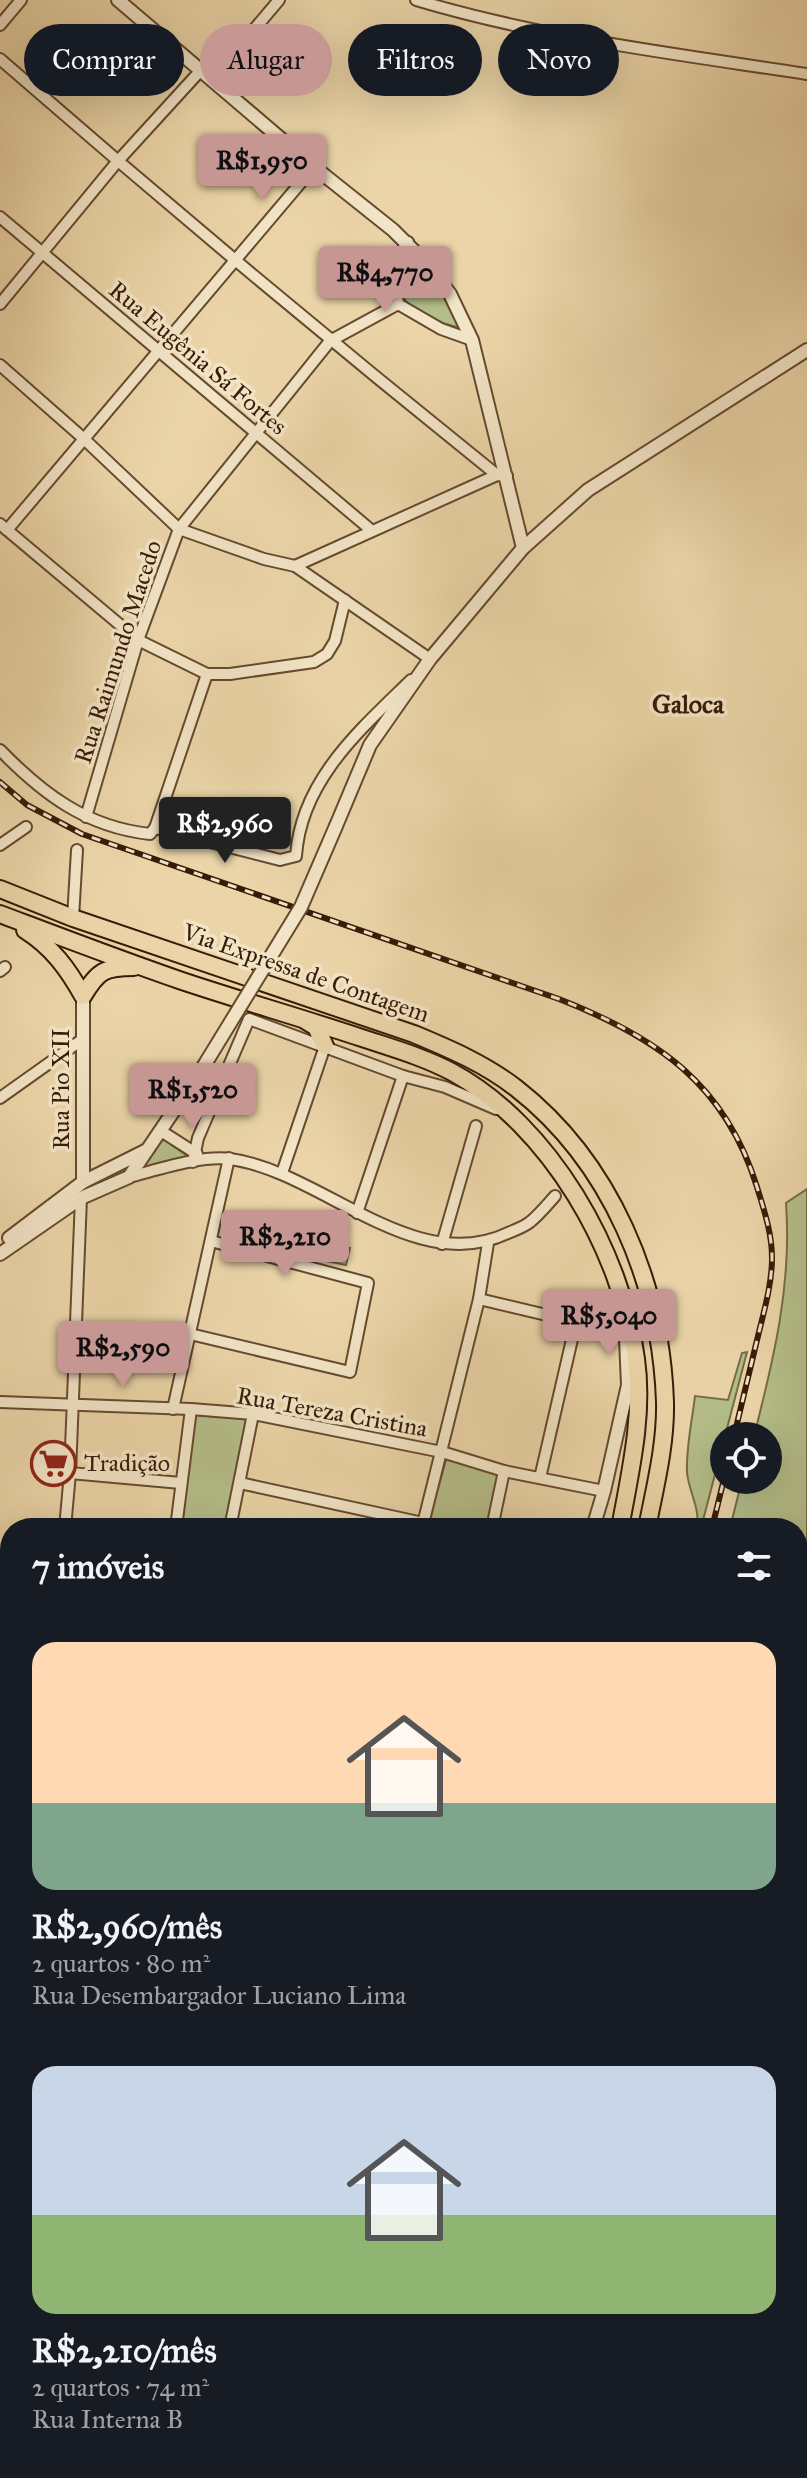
<!DOCTYPE html>
<html lang="pt">
<meta charset="utf-8">
<style>
:root{--surface:#171b24;--page:#20242c;--text:#f1f3f6;--muted:#9ea1a6;--accent:#c59692}
body{margin:0;font-family:"IM FELL Great Primer",serif;background:var(--page);color:var(--text);height:100vh;display:flex;flex-direction:column;font-size:30px;white-space:nowrap}
*{box-sizing:border-box;margin:0}
p{font-size:26px;color:var(--muted)}
.icon{flex:none;width:44px;height:44px;fill:none;stroke:currentColor;stroke-width:2;stroke-linecap:round;stroke-linejoin:round}
.map{position:relative;flex:1;overflow:hidden}
.details{position:absolute;left:0px;top:1518px;width:808px;height:960px;display:flex;flex-direction:column;background:var(--surface);border-radius:32px 32px 0 0;box-shadow:0 8px 32px #0002}
.details>*{flex:none}
.hud{position:absolute;left:24px;top:24px;width:760px;height:72px;display:flex;gap:16px}
.controls{position:absolute;left:710px;top:1422px;display:grid;gap:16px}
.controls a{display:grid;place-items:center;width:72px;height:72px;border-radius:50%;background:var(--surface);box-shadow:0 8px 32px #0002;font-size:40px}
.price{position:absolute;translate:-50% -68px;padding:0 18px;border-radius:8px;background:var(--accent);color:#111;font-size:26px;line-height:52px;filter:drop-shadow(0 2px 4px #0008)}
.price::after{content:'';position:absolute;left:50%;top:48px;width:24px;height:18px;margin-left:-12px;background:inherit;clip-path:polygon(0 0,100% 0,50% 100%)}
.price.selected{background:#222;color:#fff}
ul{padding:0;list-style:none}
li{display:grid;align-content:center;gap:16px;height:424px;padding:0 32px}
li span{display:grid;place-items:center;height:248px;border-radius:24px;color:#555}
li>.icon{margin-inline-start:auto}
span .icon{width:144px;height:144px;fill:#fffc;stroke-width:1}
li b{font-size:34px}
h2{display:flex;justify-content:space-between;align-items:center;height:96px;padding:0 32px;font-size:34px}
.tag{padding:0 28px;border-radius:36px;background:var(--surface);box-shadow:0 8px 32px #0002;font-size:28px;line-height:72px}
.tag.selected{background:var(--accent);color:#111}
.map>svg:first-child{display:block}
.green{fill:#b5be89;stroke:#766c48;stroke-width:2}
.lines{fill:none;stroke-linecap:round;stroke-linejoin:round}
.minor-casing{stroke:#654a2f;stroke-width:14}
.tertiary-casing{stroke:#654a2f;stroke-width:16}
.trunk-casing{stroke:#381b07;stroke-width:20}
.minor{stroke:#f2e4c6;stroke-width:10}
.tertiary{stroke:#f2e4c6;stroke-width:12}
.trunk{stroke:#ebd5a8;stroke-width:16}
.rail-casing{stroke:#381b07;stroke-width:6}
.rail{stroke:#f2e4c6;stroke-width:3;stroke-dasharray:9;stroke-linecap:butt}
.tertiary-bridge-casing{stroke:#654a2f;stroke-width:16;stroke-linecap:butt}
.tertiary-bridge{stroke:#f2e4c6;stroke-width:12}
.labels{text-anchor:middle;stroke-width:7;stroke-linejoin:round;paint-order:stroke}
.street-label{font-size:24px;fill:#381b07;stroke:#f2e4c6}
.poi-label{font-size:24px;fill:#381b07;stroke:#f2e4c6;text-anchor:start}
.neighbourhood-label{font-size:26px;font-weight:bold;fill:#381b07;stroke:#f2e4c6}
</style>
<div class="map">
<svg width="807" height="2478" viewBox="0 0 807 2478">
<rect width="100%" height="100%" fill="#ebd5a8"/>
<filter id="stains"><feTurbulence type="fractalNoise" baseFrequency=".0025" numOctaves="4"/><feColorMatrix values="0 0 0 0 .2 0 0 0 0 .09 0 0 0 0 .02 0 0 0 .5 -.17"/></filter>
<radialGradient id="worn" r=".72"><stop offset=".6" stop-color="#630" stop-opacity="0"/><stop offset="1" stop-color="#630" stop-opacity=".3"/></radialGradient>
<g class="green">
<path d="M 412,254 L 441,288 L 460,328 C 439,322 404,314 400,287 C 398,277 402,265 404,256 Z"/>
<path d="M 163,1139 L 189,1157 L 137,1171 Z"/>
<path d="M 807,1189 L 807,1949 L 798,1934 L 798,1528 L 730,1528 L 742,1480 L 768,1480 L 768,1436 L 754,1436 C 774,1358 792,1284 786,1203 Z"/>
<path d="M 312,1239 L 350,1248 L 346,1265 L 308,1257 Z"/>
<path d="M 747,1352 L 701,1528 L 696,1528 C 702,1512 688,1490 687,1472 C 686,1448 692,1421 695,1396 L 728,1400 L 742,1353 Z"/>
<path d="M 194,1415 L 249,1419 L 228,1528 L 180,1528 Z"/>
<path d="M 448,1453 L 495,1465 L 501,1479 L 487,1528 L 427,1528 Z"/>
<path d="M 798,2009 L 807,2019 L 807,2136 L 798,2131 Z"/>
<path d="M 798,2262 L 807,2272 L 807,2329 L 798,2330 Z"/>
<path d="M 10,2385 L 10,2468 L 36,2468 L 35,2478 L 0,2478 L 0,2386 Z"/>
</g>
<g class="lines">
<defs>
<g id="minor">
<path d="M 416,0 C 543,38 676,54 807,74"/>
<path d="M 0,25 L 21,0"/>
<path d="M 0,59 C 163,201 329,340 497,475 L 507,476"/>
<path d="M 212,79 L 279,0"/>
<path d="M 0,217 L 371,530"/>
<path d="M 408,242 C 393,260 395,282 398,304 L 441,329 L 472,340"/>
<path d="M 0,304 L 117,162 L 201,70"/>
<path d="M 0,365 L 83,438 L 179,529 L 264,559 L 295,566 L 430,659"/>
<path d="M 0,524 L 138,640 L 207,674 L 230,674 L 314,662 L 327,654 L 335,641 L 345,600"/>
<path d="M 7,530 L 314,167"/>
<path d="M 295,566 L 497,475"/>
<path d="M 0,750 C 43,794 86,827 150,834 L 155,828 L 280,860 L 296,856 C 301,780 361,729 411,680"/>
<path d="M 86,817 L 138,640 L 179,529 L 330,341 L 398,304"/>
<path d="M 155,828 L 207,674"/>
<path d="M 0,845 L 26,827"/>
<path d="M 73,918 L 77,850"/>
<path d="M 0,971 L 5,967"/>
<path d="M 0,1098 L 83,1039"/>
<path d="M 161,1131 L 197,1154"/>
<path d="M 193,1162 L 198,1138 L 249,1019 L 403,1076 L 445,1087 L 496,1109"/>
<path d="M 282,1173 L 325,1046"/>
<path d="M 129,1177 C 157,1170 201,1155 230,1159 C 321,1171 414,1278 508,1233 C 515,1230 524,1227 530,1222 C 539,1215 547,1205 555,1196"/>
<path d="M 357,1213 L 403,1076"/>
<path d="M 442,1244 L 476,1126"/>
<path d="M 479,1299 L 576,1322 L 540,1478"/>
<path d="M 190,1334 L 350,1372 L 368,1283 L 211,1241"/>
<path d="M 0,1402 L 191,1409 L 253,1414 L 442,1452 L 504,1471 L 604,1491"/>
<path d="M 173,1409 L 229,1158"/>
<path d="M 70,1473 L 181,1483"/>
<path d="M 240,1483 L 423,1523"/>
<path d="M 65,1528 L 70,1473 L 81,1198"/>
<path d="M 176,1528 L 191,1409"/>
<path d="M 230,1528 L 253,1414"/>
<path d="M 422,1528 L 479,1299 L 488,1243"/>
<path d="M 492,1528 L 504,1471"/>
<path d="M 0,1618 L 10,1619"/>
<path d="M 0,1821 L 10,1832"/>
<path d="M 0,1959 L 10,1944"/>
<path d="M 0,2029 L 10,2036"/>
<path d="M 0,2146 L 10,2132"/>
<path d="M 0,2266 L 10,2272"/>
<path d="M 0,2327 L 10,2313"/>
<path d="M 298,2468 L 315,2478"/>
<path d="M 109,2478 L 115,2468"/>
<path d="M 229,2478 L 235,2468"/>
</g>
<g id="tertiary">
<path d="M 118,0 L 314,167 L 393,230 L 427,264 L 450,294 L 472,340 L 523,548"/>
<path d="M 336,826 L 370,745 L 430,659 L 523,548 L 588,490 L 807,350"/>
<path d="M 83,996 L 83,1182"/>
<path d="M 9,1238 L 83,1182 L 145,1151"/>
<path d="M 0,1254 L 81,1198 L 129,1177 L 202,1069"/>
<path d="M 593,1528 L 604,1491 L 628,1385 L 626,1340"/>
<path d="M 337,2478 L 340,2468"/>
</g>
<g id="trunk">
<path d="M 0,889 L 73,918 L 414,1034 C 450,1049 485,1064 516,1088 C 611,1162 661,1283 665,1402 C 666,1444 655,1487 647,1528"/>
<path d="M 0,914 C 61,937 121,960 182,981 C 242,1001 302,1018 362,1038 C 392,1048 424,1057 452,1072 C 550,1125 622,1252 636,1359 C 644,1415 630,1473 620,1528"/>
<path d="M 25,930 C 52,947 68,969 83,996 C 98,971 104,967 134,967"/>
<path d="M 306,1021 L 316,1027 L 325,1046"/>
<path d="M 603,2478 L 605,2468"/>
<path d="M 626,2478 L 627,2468"/>
</g>
</defs>
<use href="#minor" class="minor-casing"/>
<use href="#tertiary" class="tertiary-casing"/>
<use href="#trunk" class="trunk-casing"/>
<use href="#minor" class="minor"/>
<use href="#tertiary" class="tertiary"/>
<use href="#trunk" class="trunk"/>
<defs>
<g id="rail">
<path d="M 0,782 L 27,805 L 82,834 L 559,999 C 656,1037 725,1083 757,1187 C 764,1210 772,1233 772,1258 C 772,1284 764,1311 758,1336 C 750,1369 742,1403 734,1436"/>
<path d="M 712,1528 L 724,1479"/>
<path d="M 798,1994 L 807,2004"/>
</g>
</defs>
<use href="#rail" class="rail-casing"/>
<use href="#rail" class="rail"/>
<defs>
<path id="tertiary-bridge" d="M 202,1069 L 301,907 L 336,826"/>
</defs>
<use href="#tertiary-bridge" class="tertiary-bridge-casing"/>
<use href="#tertiary-bridge" class="tertiary-bridge"/>
</g>
<defs>
<symbol id="supermarket-ring" viewBox="-11 -11 22 22"><circle r="9.5" fill="#f2e4c6" stroke="#8f2418" stroke-width="1.5"/><path d="M-6-5.5h2.5l.6 2H6L4.5 2H-2.5L-4.4-4H-6ZM-1.5 3.2a1.3 1.3 0 1 0 .1 0ZM3 3.2a1.3 1.3 0 1 0 .1 0Z" fill="#8f2418"/></symbol>
</defs>
<g fill-rule="evenodd">
<use href="#supermarket-ring" x="28" y="1438" width="51" height="51"/>
</g>
<g class="labels">
<g class="street-label">
<text transform="translate(198 358) rotate(40)" y="8">Rua Eugênia Sá Fortes</text>
<text transform="translate(118 652) rotate(-72)" y="8">Rua Raimundo Macedo</text>
<text transform="translate(306 973) rotate(19)" y="8">Via Expressa de Contagem</text>
<text transform="translate(61 1089) rotate(-90)" y="8">Rua Pio XII</text>
<text transform="translate(332 1412) rotate(10)" y="8">Rua Tereza Cristina</text>
</g>
<g class="poi-label">
<text x="84" y="1471">Tradição</text>
</g>
<g class="neighbourhood-label">
<text x="688" y="713">Galoca</text>
</g>
</g>
<rect width="100%" height="100%" filter="url(#stains)"/>
<rect width="100%" height="100%" fill="url(#worn)"/>
</svg>
<div class="controls">
<a><svg class="icon" aria-label="locate" viewBox="0 0 24 24"><circle cx="12" cy="12" r="6"/><path d="M12 2v4M12 18v4M2 12h4M18 12h4"/></svg></a>
</div>
<b class="price" style="left:262px;top:202px">R$1,950</b>
<b class="price" style="left:385px;top:314px">R$4,770</b>
<b class="price selected" style="left:225px;top:865px">R$2,960</b>
<b class="price" style="left:193px;top:1131px">R$1,520</b>
<b class="price" style="left:285px;top:1278px">R$2,210</b>
<b class="price" style="left:609px;top:1357px">R$5,040</b>
<b class="price" style="left:123px;top:1389px">R$2,590</b>
<div class="hud">
<a class="tag">Comprar</a>
<a class="tag selected">Alugar</a>
<a class="tag">Filtros</a>
<a class="tag">Novo</a>
</div>
<section class="details">
<h2>7 imóveis<svg class="icon" aria-label="filters" viewBox="0 0 24 24"><path d="M4 7h16M4 17h16"/><circle cx="9" cy="7" r="2"/><circle cx="15" cy="17" r="2"/></svg></h2>
<ul>
<li><span style="background:linear-gradient(#ffd9b3 65%,#7fa58c 0)"><svg class="icon" aria-label="home" viewBox="0 0 24 24"><path d="M3 11l9-7 9 7M6 9v11h12V9"/></svg></span><div><b>R$2,960/mês</b><p>2 quartos · 80 m²</p><p>Rua Desembargador Luciano Lima</p></div></li>
<li><span style="background:linear-gradient(#c9d6e8 60%,#8fb573 0)"><svg class="icon" aria-label="home" viewBox="0 0 24 24"><path d="M3 11l9-7 9 7M6 9v11h12V9"/></svg></span><div><b>R$2,210/mês</b><p>2 quartos · 74 m²</p><p>Rua Interna B</p></div></li>
</ul>
</section>
</div>
